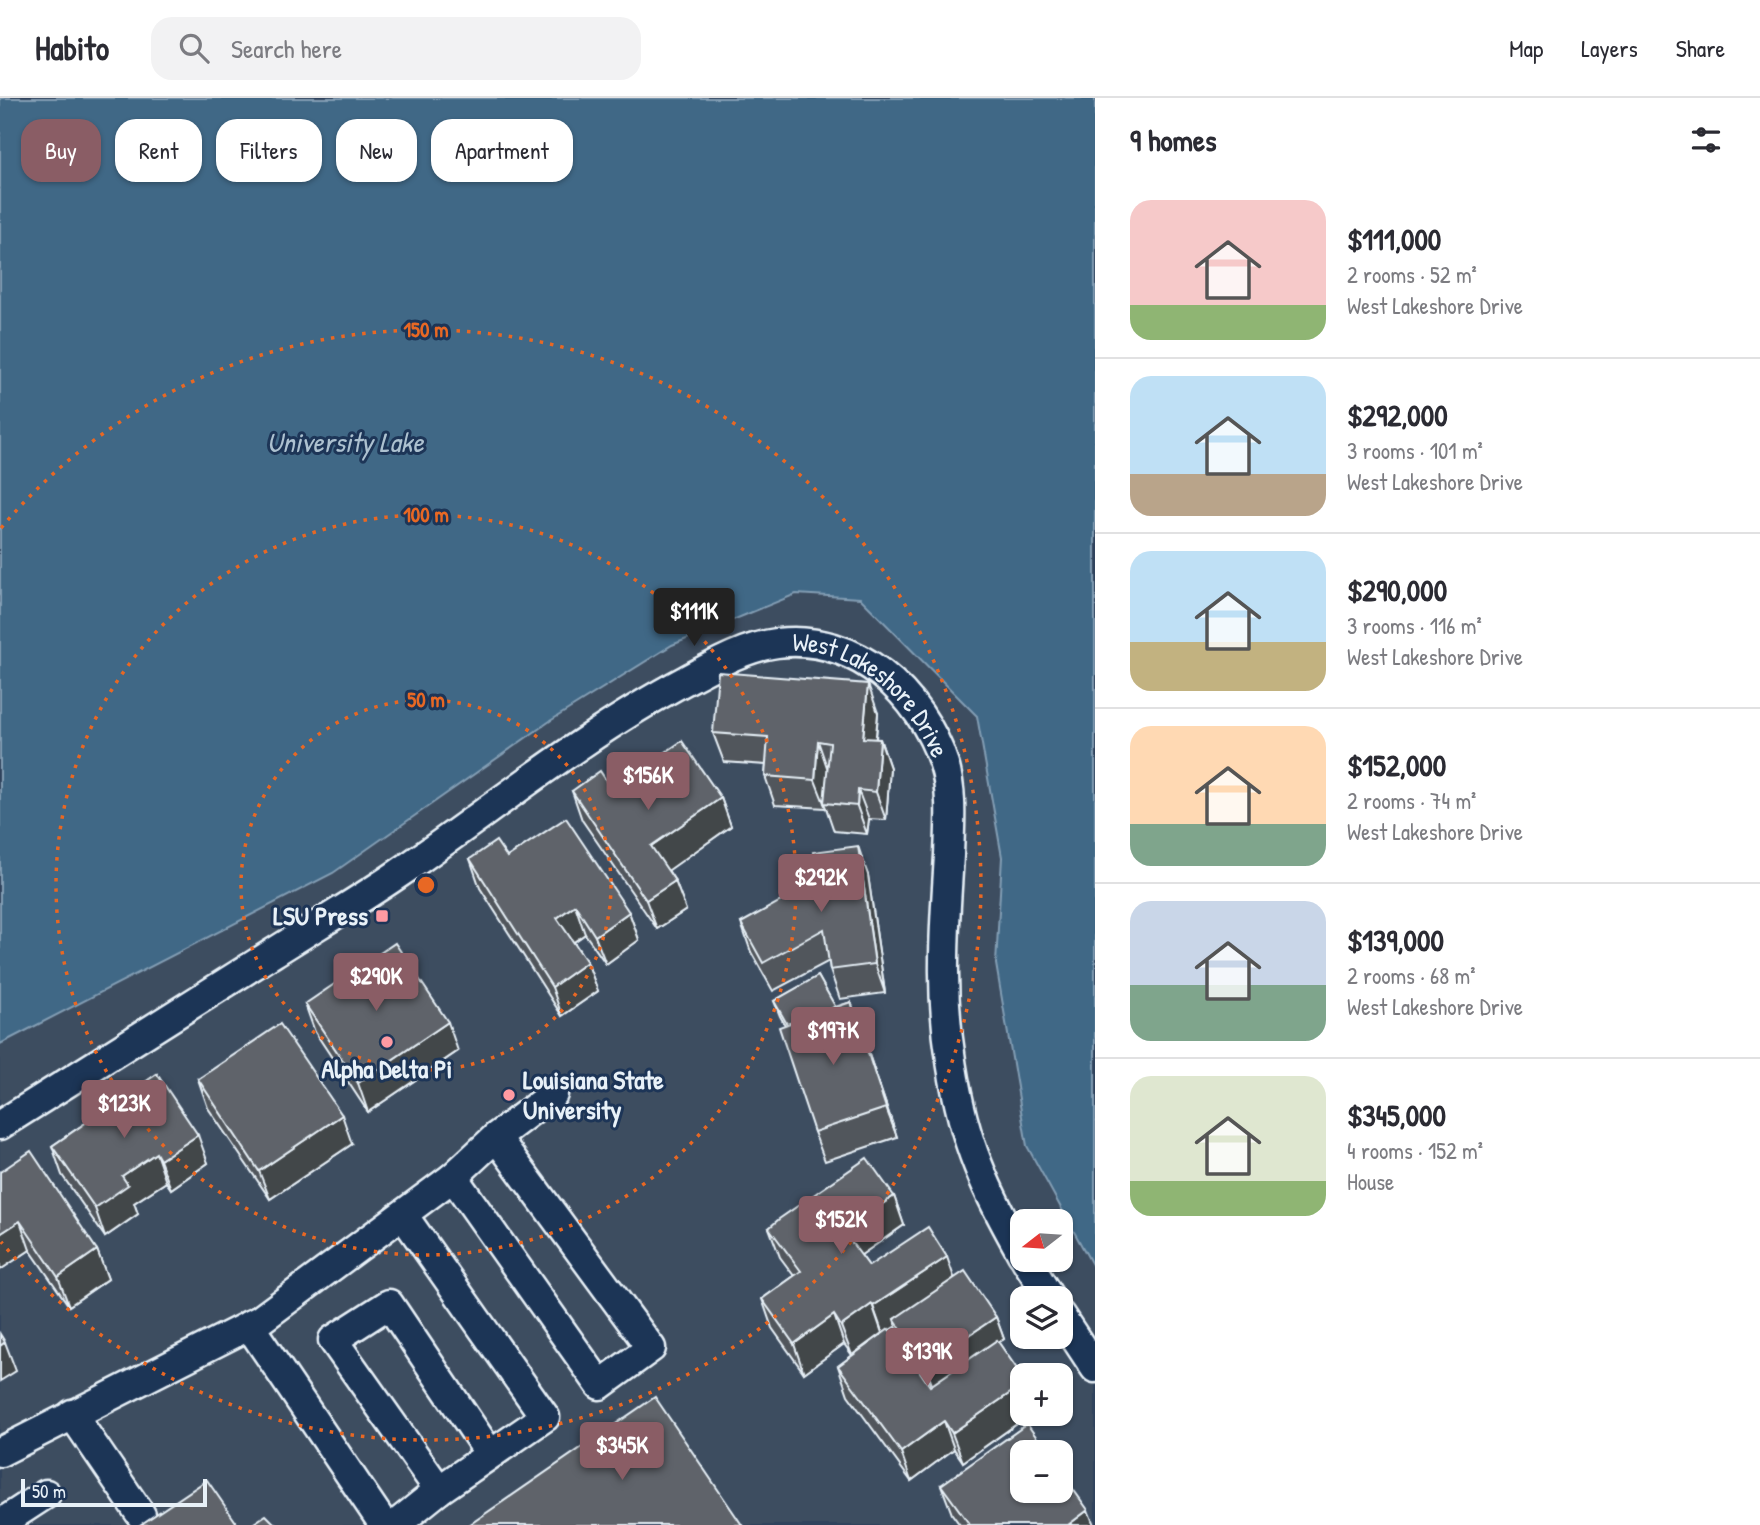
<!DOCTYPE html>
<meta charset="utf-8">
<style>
:root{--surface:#fff;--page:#f2f2f3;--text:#2b2b33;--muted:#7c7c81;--line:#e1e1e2;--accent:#8a5d65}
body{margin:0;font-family:"Patrick Hand",sans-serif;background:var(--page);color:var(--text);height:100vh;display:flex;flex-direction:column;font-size:26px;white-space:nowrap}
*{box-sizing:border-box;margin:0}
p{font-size:23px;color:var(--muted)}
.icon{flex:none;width:38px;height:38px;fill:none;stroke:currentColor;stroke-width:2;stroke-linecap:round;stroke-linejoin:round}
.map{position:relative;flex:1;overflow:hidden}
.sheet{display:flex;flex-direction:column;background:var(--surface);width:665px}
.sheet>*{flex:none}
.banner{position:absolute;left:21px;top:21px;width:665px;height:63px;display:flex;gap:14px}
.needle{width:46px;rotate:253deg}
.fabs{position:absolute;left:1010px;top:1111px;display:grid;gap:14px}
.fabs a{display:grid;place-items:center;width:63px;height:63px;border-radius:14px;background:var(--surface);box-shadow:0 2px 5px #0004;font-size:35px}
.scale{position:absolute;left:21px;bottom:18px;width:186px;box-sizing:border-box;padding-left:7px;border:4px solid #e8f1f8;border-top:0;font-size:19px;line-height:24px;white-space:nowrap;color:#e8f1f8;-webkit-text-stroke:5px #1d3557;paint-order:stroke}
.price{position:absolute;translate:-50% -60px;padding:0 16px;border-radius:7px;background:var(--accent);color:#fff;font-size:23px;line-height:46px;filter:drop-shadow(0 2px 4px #0008)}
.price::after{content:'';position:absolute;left:50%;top:42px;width:21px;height:16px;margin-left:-10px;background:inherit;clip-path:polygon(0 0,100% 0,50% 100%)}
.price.current{background:#222;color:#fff}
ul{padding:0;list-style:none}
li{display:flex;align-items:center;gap:21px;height:175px;padding:0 35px}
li+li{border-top:2px solid var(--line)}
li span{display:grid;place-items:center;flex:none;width:196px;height:140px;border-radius:21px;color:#555}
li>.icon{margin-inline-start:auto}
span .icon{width:84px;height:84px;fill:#fffc;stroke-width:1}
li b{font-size:30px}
h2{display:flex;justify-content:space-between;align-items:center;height:84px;padding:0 35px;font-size:30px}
.chip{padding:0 24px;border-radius:21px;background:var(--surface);box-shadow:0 2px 5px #0004;font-size:24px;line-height:63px}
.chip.current{background:var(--accent);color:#fff}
header{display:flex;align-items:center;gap:42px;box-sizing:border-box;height:98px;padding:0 35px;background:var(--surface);border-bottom:2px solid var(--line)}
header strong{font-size:33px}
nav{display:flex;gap:38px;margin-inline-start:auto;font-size:24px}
.search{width:490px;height:63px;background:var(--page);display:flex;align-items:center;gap:18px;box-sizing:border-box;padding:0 24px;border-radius:21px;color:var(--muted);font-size:26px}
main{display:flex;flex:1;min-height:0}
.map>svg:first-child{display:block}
.built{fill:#3e4d61;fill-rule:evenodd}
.water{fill:#3f6786;stroke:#839eb4;stroke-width:2}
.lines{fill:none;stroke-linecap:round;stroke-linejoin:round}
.minor-casing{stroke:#e8f1f8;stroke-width:33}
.minor{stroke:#1d3557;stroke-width:28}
.wall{fill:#51565b;stroke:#e8f1f8;stroke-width:2;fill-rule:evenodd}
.shaded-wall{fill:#42464a;stroke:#e8f1f8;stroke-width:2}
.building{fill:#5e646a;stroke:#e8f1f8;stroke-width:2}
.ring{fill:none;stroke:#e86824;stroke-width:3.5;stroke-dasharray:3.5 7}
.poi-dot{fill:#ff9aa2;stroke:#1d3557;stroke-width:2.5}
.labels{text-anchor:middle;stroke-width:6;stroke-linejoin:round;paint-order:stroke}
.street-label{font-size:26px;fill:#e8f1f8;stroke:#1d3557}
.poi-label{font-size:26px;font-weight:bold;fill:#e8f1f8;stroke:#1d3557;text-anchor:end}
.water-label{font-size:28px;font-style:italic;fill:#adc1d0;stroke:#1d3557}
.centre{fill:#e86824;stroke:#1d3557;stroke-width:3.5}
.ring-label{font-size:21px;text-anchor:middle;font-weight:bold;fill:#e86824;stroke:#1d3557;stroke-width:6;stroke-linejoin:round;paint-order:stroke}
</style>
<header>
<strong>Habito</strong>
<div class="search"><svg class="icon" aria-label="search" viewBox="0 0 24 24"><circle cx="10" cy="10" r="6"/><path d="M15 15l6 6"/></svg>Search here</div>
<nav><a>Map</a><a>Layers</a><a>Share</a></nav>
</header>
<main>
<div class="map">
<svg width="1095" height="1427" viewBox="0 0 1095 1427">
<rect width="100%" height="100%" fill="#30435d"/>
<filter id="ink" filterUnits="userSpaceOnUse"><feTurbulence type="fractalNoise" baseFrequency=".0143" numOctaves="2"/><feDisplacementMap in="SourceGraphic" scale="14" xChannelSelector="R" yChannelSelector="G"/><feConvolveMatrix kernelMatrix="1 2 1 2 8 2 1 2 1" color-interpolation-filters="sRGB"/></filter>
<g filter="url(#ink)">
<path class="built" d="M 796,496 L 860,500 L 977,618 L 1002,759 L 996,863 L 1027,1048 L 1095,1172 L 1095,1427 L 0,1427 L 0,946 L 333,775 L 550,623 L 672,547 ZM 1022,1124 L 1060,1124 L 1060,1162 L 1022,1162 ZM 1022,1200 L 1060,1200 L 1060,1239 L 1022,1239 ZM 1022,1278 L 1060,1278 L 1060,1316 L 1022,1316 ZM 1022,1354 L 1060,1354 L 1060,1393 L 1022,1393 Z"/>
<path class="water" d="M 0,0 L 1095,0 L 1095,1172 L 1027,1048 L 996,866 L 1002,759 L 977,618 L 860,500 L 796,496 L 672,547 L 550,623 L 333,775 L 0,946 Z"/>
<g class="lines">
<defs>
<g id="minor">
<path id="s1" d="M 0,1027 C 91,970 182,913 273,855 C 314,829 357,804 398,776 C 494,710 583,637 686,582 C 714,567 745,549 777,545 C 856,535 921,596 944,666 C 953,694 950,728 949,757 C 947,792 944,828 944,864 C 943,928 954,1007 978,1067 C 990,1098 1006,1127 1022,1156"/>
<path d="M 453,1079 L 600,1287 L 651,1250 L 496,1039"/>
<path d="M 1026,1162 L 1050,1200"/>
<path d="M 1060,1217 L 1095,1270"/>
<path d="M 249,1227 L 384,1427"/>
<path d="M 72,1316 L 141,1417"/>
<path d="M 0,1354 L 260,1222 L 453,1079 L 496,1039 L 553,996"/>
<path d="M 439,1392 L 333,1242 L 389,1206 L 490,1356"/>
<path d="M 0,1426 L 46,1396"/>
<path d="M 391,1427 L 398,1425 L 439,1392 L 545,1319 L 403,1117"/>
</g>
</defs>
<use href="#minor" class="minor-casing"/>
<use href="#minor" class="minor"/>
</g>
<g class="wall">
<path d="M 878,615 L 876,641 L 880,641 L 890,670 L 886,722 L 869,721 L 867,736 L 834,733 L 826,710 L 775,707 L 765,678 L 766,667 L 724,664 L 713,635 Z"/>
<path d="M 612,691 L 721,700 L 731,728 L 668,772 L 675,783 L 686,812 L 657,831 L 582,722 L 572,693 Z"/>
<path d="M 507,759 L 629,814 L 639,842 L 606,866 L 585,836 L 574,844 L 587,864 L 598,893 L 562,918 L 480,790 L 470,761 Z"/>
<path d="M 868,777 L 885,895 L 840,901 L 830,872 L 829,863 L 773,893 L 751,854 L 741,825 Z"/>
<path d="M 818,878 L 835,909 L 851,904 L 897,1039 L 825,1063 L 814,1034 L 785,927 L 780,918 L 774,903 Z"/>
<path d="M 305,906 L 458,953 L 368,1014 L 315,934 Z"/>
<path d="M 157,976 L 208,1065 L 171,1091 L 166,1084 L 134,1105 L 138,1116 L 105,1139 L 62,1077 L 52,1048 Z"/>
<path d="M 198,981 L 352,1046 L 270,1101 L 208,1010 Z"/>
<path d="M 0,1074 L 97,1152 L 108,1181 L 69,1208 L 30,1152 L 0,1172 Z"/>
<path d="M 894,1098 L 904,1127 L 861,1157 L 869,1168 L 954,1180 L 996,1219 L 1004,1241 L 998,1244 L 1022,1316 L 1031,1316 L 963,1364 L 954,1351 L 911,1383 L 848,1297 L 838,1268 L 882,1235 L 852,1257 L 844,1246 L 804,1275 L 772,1230 L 762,1201 L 794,1178 L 780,1159 L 769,1130 ZM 896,1228 L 902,1243 L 932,1287 L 930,1288 L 889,1232 Z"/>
<path d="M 941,1387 L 1094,1427 L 960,1427 L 952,1416 Z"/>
</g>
<g class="shaded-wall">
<path d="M 868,586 L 878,615 L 873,669 L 863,640 Z"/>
<path d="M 880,641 L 890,670 L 886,722 L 876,694 Z"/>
<path d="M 818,643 L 828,672 L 824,705 L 826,710 L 815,682 Z"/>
<path d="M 858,692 L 869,721 L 867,736 L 857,708 Z"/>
<path d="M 721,700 L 731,728 L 662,777 L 651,748 Z"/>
<path d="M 858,748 L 868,777 L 885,895 L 875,866 Z"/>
<path d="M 675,783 L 686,812 L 657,831 L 646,802 Z"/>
<path d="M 575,807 L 585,836 L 568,848 L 557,820 Z"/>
<path d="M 629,814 L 639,842 L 606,866 L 595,838 Z"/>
<path d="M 587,864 L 598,893 L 562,918 L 552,889 Z"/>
<path d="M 851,904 L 861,933 L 897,1039 L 886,1010 Z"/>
<path d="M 448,924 L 458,953 L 368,1014 L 358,985 Z"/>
<path d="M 342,1017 L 352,1046 L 270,1101 L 259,1073 Z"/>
<path d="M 198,1037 L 208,1065 L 171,1091 L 160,1062 Z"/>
<path d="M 156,1055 L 166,1084 L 134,1105 L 138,1116 L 105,1139 L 95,1110 L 122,1078 Z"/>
<path d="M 894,1098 L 904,1127 L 854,1162 L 843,1133 Z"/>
<path d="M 20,1123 L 30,1152 L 0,1172 L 0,1136 Z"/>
<path d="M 97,1152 L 108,1181 L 69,1208 L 58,1179 Z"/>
<path d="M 947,1159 L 957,1188 L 894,1221 L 896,1228 L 883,1236 L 873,1208 Z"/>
<path d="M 872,1206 L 882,1235 L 852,1257 L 841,1228 Z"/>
<path d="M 834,1217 L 844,1246 L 804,1275 L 794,1246 Z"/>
<path d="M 996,1219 L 1004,1241 L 933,1289 L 925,1267 Z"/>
<path d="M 5,1244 L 16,1273 L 0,1283 L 0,1248 Z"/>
<path d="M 1022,1287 L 1022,1316 L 1031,1316 L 963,1364 L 952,1335 Z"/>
<path d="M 944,1323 L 954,1351 L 911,1383 L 901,1354 Z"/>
<path d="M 1088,1412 L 1094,1427 L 1068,1427 Z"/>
</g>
<g class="building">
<path d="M 718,574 L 868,586 L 863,640 L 880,641 L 876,694 L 858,692 L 857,708 L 824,705 L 830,645 L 818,643 L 815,682 L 765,678 L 768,639 L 713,635 Z"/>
<path d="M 682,643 L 721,700 L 651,748 L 675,783 L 646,802 L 572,693 L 600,673 L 612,691 Z"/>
<path d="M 566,720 L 629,814 L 595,838 L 575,807 L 557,820 L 587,864 L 552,889 L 470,761 L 496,743 L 507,759 Z"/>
<path d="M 858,748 L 875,866 L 830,872 L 824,831 L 763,865 L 741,825 L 817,783 L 813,754 Z"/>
<path d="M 395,845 L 448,924 L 358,985 L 305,906 Z"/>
<path d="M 818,878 L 835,908 L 829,912 L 787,926 L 774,903 Z"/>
<path d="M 851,904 L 886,1010 L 814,1034 L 779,929 Z"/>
<path d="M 280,926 L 342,1017 L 259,1073 L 198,981 Z"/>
<path d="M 157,976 L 198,1037 L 160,1062 L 156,1055 L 122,1078 L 128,1087 L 95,1110 L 52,1048 Z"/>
<path d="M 31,1053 L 97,1152 L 58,1179 L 20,1123 L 0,1136 L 0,1074 Z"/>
<path d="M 867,1060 L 894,1098 L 843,1133 L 869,1168 L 928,1129 L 947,1159 L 873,1208 L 872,1206 L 841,1228 L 834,1217 L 794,1246 L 762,1201 L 801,1173 L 769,1130 L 779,1121 Z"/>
<path d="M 965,1173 L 996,1219 L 925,1267 L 894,1221 Z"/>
<path d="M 889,1231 L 930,1288 L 997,1242 L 1022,1278 L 1022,1287 L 952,1335 L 944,1323 L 901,1354 L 838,1268 Z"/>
<path d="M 0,1236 L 5,1244 L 0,1248 Z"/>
<path d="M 655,1299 L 742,1427 L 469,1427 Z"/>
<path d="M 1027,1326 L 1047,1354 L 1022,1354 L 1022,1393 L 1060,1393 L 1060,1373 L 1088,1412 L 1068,1427 L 970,1427 L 941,1387 Z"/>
<path d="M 207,1382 L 238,1427 L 140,1427 Z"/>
<path d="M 266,1417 L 276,1427 L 251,1427 Z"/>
</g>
</g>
<g class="ring">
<circle cx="426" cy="787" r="185"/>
<circle cx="426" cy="787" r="370"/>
<path d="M1 430A555 555 0 1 1 1 1144"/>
</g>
<g class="poi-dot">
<rect x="375" y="811" width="14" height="14" rx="3.5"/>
<circle cx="387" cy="944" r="7"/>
<circle cx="509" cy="997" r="7"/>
</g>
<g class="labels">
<g class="street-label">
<text dy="9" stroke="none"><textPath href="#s1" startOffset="1032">West Lakeshore Drive</textPath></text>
</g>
<g class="poi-label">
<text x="368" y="827">LSU Press</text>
<text x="387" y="980" text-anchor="middle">Alpha Delta Pi</text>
<text x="523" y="991" text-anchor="start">Louisiana State<tspan x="523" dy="30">University</tspan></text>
</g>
<g class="water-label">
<text x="345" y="354">University Lake</text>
</g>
</g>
<circle cx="426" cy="787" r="10" class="centre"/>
<g class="ring-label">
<text x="426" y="239">150 m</text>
<text x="426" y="424">100 m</text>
<text x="426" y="609">50 m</text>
</g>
</svg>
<div class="fabs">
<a><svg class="needle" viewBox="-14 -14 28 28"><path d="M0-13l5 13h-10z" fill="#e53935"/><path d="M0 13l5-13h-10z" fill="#7c7c81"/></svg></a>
<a><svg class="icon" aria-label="layers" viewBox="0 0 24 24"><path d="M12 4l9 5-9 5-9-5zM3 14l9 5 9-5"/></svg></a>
<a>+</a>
<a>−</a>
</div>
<div class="scale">50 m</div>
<b class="price current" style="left:694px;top:550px">$111K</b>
<b class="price" style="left:648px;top:714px">$156K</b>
<b class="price" style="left:821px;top:816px">$292K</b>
<b class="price" style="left:376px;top:915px">$290K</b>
<b class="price" style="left:833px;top:969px">$197K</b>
<b class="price" style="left:124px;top:1042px">$123K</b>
<b class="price" style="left:841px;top:1158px">$152K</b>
<b class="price" style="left:927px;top:1290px">$139K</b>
<b class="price" style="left:622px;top:1384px">$345K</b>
<div class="banner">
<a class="chip current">Buy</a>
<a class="chip">Rent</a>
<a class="chip">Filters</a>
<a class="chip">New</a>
<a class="chip">Apartment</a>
</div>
</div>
<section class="sheet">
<h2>9 homes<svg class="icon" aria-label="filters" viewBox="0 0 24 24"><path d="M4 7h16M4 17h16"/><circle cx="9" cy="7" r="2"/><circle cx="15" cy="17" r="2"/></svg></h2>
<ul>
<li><span style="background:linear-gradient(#f6c9c9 75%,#8fb573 0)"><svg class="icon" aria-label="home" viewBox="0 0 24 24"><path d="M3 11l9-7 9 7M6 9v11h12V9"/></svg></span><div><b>$111,000</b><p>2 rooms · 52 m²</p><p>West Lakeshore Drive</p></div></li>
<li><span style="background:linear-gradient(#bfe0f5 70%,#b9a48a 0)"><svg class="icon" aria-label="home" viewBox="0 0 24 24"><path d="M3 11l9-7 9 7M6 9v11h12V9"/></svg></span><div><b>$292,000</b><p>3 rooms · 101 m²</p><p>West Lakeshore Drive</p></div></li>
<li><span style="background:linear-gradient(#bfe0f5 65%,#c2b280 0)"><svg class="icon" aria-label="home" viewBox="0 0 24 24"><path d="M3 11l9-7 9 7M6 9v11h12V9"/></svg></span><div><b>$290,000</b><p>3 rooms · 116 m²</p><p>West Lakeshore Drive</p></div></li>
<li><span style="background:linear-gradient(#ffd9b3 70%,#7fa58c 0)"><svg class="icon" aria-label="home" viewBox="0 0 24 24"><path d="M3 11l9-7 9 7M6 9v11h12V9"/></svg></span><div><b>$152,000</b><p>2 rooms · 74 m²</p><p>West Lakeshore Drive</p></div></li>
<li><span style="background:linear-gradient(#c9d6e8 60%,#7fa58c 0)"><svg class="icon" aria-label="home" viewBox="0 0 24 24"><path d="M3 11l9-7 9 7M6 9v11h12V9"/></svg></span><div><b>$139,000</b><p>2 rooms · 68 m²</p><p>West Lakeshore Drive</p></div></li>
<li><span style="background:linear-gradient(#dfe7d0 75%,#8fb573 0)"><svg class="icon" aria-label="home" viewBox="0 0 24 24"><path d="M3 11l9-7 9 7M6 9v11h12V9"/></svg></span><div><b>$345,000</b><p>4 rooms · 152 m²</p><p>House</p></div></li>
</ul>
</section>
</main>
